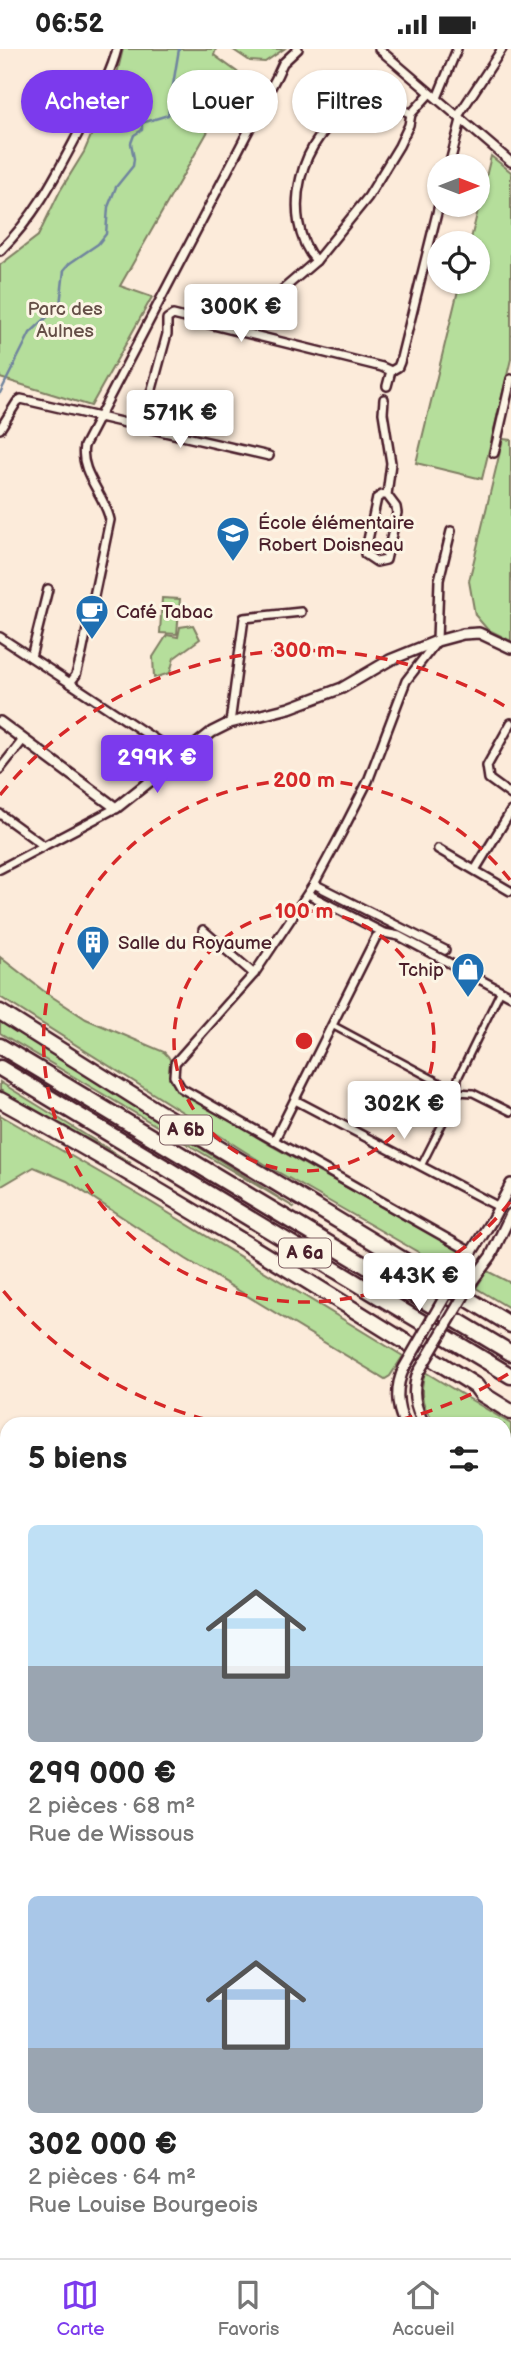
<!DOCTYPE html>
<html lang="fr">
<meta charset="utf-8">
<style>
:root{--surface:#fff;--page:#f2f2f2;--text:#222;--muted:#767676;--line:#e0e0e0;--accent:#7c3aed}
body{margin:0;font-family:"Balsamiq Sans",sans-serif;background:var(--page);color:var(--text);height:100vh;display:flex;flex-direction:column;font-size:26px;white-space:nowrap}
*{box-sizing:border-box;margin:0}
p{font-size:23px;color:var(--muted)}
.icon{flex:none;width:38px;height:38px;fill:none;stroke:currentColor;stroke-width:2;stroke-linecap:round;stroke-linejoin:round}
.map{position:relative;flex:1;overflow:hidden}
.panel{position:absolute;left:0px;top:1368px;width:511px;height:842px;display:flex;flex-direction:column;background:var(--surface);border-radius:21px 21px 0 0;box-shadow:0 2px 5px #0004}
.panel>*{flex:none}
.top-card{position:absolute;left:21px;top:21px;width:469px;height:63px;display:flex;gap:14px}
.needle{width:46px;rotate:90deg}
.fabs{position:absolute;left:427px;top:105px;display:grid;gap:14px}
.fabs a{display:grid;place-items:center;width:63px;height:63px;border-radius:50%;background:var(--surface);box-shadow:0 2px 5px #0004;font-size:35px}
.price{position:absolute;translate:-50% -60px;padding:0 16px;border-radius:7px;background:#fff;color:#222;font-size:23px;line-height:46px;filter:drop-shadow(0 2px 4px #0008)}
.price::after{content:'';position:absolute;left:50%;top:42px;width:21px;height:16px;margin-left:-10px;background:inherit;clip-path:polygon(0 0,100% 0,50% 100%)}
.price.on{background:var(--accent);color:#fff}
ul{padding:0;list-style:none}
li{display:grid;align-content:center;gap:14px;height:371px;padding:0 28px}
li span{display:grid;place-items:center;height:217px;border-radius:10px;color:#555}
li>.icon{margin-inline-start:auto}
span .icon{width:126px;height:126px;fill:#fffc;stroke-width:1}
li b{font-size:30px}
h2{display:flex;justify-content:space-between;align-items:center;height:84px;padding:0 28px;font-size:30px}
.tag{padding:0 24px;border-radius:32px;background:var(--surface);box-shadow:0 2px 5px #0004;font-size:24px;line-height:63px}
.tag.on{background:var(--accent);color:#fff}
.status{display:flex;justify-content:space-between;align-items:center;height:49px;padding:0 35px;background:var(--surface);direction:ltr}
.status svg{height:19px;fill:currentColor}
.tabs{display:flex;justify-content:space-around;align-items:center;height:98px;border-top:2px solid var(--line);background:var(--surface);font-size:19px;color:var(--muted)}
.tabs a{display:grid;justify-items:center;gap:4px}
.tabs .on{color:var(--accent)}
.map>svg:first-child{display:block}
.green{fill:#b5de9b;stroke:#807e63;stroke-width:2}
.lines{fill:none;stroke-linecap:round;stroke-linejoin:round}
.stream{stroke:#70849e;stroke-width:2.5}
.pedestrian-casing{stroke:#4a1f2b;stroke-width:10}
.minor-casing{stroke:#4a1f2b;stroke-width:12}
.tertiary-casing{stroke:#4a1f2b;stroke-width:14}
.motorway-casing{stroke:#4a1f2b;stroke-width:19}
.pedestrian{stroke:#fcf5e5;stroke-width:5}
.minor{stroke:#fcf5e5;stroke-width:7}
.tertiary{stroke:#fcf5e5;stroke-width:9}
.motorway{stroke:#fcf5e5;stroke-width:14}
.tertiary-bridge-casing{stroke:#4a1f2b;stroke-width:14;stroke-linecap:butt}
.tertiary-bridge{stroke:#fcf5e5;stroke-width:9}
.ring{fill:none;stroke:#d62828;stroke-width:3.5;stroke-dasharray:12 9}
.labels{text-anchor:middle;stroke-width:6;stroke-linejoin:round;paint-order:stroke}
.shield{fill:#fcf5e5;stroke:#7f5f63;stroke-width:2}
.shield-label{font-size:18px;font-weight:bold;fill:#4a1f2b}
.park-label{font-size:19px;fill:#654f47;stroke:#fcf5e5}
.poi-label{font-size:19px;fill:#4a1f2b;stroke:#fcf5e5;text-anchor:start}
.centre{fill:#d62828;stroke:#fcf5e5;stroke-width:3.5}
.ring-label{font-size:21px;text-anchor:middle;font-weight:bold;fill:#d62828;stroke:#fcf5e5;stroke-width:6;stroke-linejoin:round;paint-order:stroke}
</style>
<div class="status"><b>06:52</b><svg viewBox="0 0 49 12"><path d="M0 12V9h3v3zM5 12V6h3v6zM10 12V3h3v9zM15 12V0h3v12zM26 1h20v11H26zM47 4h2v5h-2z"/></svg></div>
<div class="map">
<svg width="511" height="2209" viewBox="0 0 511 2209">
<rect width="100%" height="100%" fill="#fcebda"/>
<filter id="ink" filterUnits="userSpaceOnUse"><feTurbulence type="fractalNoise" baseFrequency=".0143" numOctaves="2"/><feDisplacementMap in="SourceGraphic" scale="14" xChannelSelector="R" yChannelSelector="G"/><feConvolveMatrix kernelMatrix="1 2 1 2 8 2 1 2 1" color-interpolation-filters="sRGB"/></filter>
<g filter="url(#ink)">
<g class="green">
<path d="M 123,0 L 216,0 L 214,6 L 244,28 L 247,35 L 233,41 L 220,61 L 120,237 L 152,248 L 91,357 L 0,329 L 0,216 L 38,187 L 60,142 L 84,103 L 116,29 Z"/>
<path d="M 232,0 L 284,0 L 265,13 L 250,12 Z"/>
<path d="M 491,107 L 511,123 L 511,310 L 482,430 L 416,414 L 460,233 L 478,233 L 478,194 L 470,194 Z"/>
<path d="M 503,390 L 511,391 L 511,592 L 487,580 L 475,566 L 469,532 Z"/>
<path d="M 162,549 L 180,550 L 177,585 L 160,584 Z"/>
<path d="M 193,576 L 200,590 L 174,609 L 170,624 L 154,629 L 153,608 L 167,586 L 178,588 L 180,578 Z"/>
<path d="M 0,908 L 45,943 L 86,970 L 164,1003 C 177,1014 173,1033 186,1045 L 270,1096 L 464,1204 L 453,1223 L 271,1119 L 0,948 Z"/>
<path d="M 0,972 L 295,1159 L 0,984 Z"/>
<path d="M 0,1033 L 131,1114 L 0,1041 Z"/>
<path d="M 0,1066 L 144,1149 L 403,1307 L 390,1327 L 385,1330 L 186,1210 L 67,1132 L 34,1118 L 0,1138 Z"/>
<path d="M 487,1222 L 511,1234 L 511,1260 L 476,1239 Z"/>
<path d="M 425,1323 L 511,1375 L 511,1403 L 504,1401 L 504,1376 L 437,1375 C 421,1359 419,1345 425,1323 Z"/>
<path d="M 511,1852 L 511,1930 L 504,1954 L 504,1877 Z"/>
</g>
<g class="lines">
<path class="stream" d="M 0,344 L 30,284 L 60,256 L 64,221 L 70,214 L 98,195 L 106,185 L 108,158 L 116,138 L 133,117 L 134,110 L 131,94 L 134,86 L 142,81 L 142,74 L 168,66 L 179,0"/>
<defs>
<g id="pedestrian">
<path d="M 332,976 L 457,1043 L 473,1044 L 511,1063"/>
<path d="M 421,1117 L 457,1046 L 458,1029 L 501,941"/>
</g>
<g id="minor">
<path d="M 379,0 L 511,113"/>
<path d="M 437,49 L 457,0"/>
<path d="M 458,67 L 502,0"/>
<path d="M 449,117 L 461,71"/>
<path d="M 0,202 C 38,164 56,126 81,79 C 94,53 110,28 117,0"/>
<path d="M 316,212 C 279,171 300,82 352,62 C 360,59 371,61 380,60 C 391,60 401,58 411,65"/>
<path d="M 245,282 L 253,266 L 316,212 L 368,148 L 399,97 L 409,76 L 411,65 L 430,44"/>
<path d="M 391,322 L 398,318 L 400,313 L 439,156"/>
<path d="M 384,350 L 383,364 L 391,414 L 387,446 L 396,458 L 397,464 L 386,511 L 377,513 L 365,505 L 377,449 L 382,446 L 387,446"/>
<path d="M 148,355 L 167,285 L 167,270 L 173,266 L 382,318 L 391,322 L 387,337"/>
<path d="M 0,380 L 17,353 L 21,350 L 269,407"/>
<path d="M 494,404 L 511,330"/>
<path d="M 451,482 L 439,531 L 437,592 L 406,632 L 368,732 L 341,785 L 314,835 L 254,925 L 175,1014 L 174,1027 L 181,1039 L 471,1203"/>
<path d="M 0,588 L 70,634"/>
<path d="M 31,608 L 48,540"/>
<path d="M 230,674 L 244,569 L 301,563"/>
<path d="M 511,674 L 487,717 L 489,730 L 511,746"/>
<path d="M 180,707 L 70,634 L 76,626 L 82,604 L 110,471 C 105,446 79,423 84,397 L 277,27 L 283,14 L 298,0"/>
<path d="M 0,720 L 23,691"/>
<path d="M 0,765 L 44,797"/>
<path d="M 438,800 L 510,842"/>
<path d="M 0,820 L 116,759"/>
<path d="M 475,821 L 511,762"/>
<path d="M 314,835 L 445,901"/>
<path d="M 308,845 L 384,884 L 399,887 L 511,947"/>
<path d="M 203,881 L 254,925"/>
<path d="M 295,1051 L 499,1158"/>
<path d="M 274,1092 L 376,888 L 384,884"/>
<path d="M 504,1858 L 511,1833"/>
<path d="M 400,2203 L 406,2209"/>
<path d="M 93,2209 L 106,2203 L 108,2209"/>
<path d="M 252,2209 L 254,2203"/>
</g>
<g id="tertiary">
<path d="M 0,673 L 116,759 L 212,683 L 230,674 L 289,659 L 342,639 L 390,611 L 437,592 L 463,585 L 479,584 L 511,599"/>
<path d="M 459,1223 L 492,1171 L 511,1135"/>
<path d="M 473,1231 L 491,1207 L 511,1165"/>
<path d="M 404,1319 C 395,1338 396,1357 405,1376"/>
<path d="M 418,1324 C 411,1343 415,1360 425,1376"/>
<path d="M 504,1408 L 511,1411"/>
<path d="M 504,1425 L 511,1427"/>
<path d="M 504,1634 L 511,1624"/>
<path d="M 0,1985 L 7,1989"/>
<path d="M 10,2209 L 16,2203"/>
</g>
<g id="motorway">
<path d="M 0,963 L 157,1062 L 511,1276"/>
<path d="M 0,997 L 511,1304"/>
<path d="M 0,1019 L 511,1327"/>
<path d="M 0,1051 C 162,1140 319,1239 476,1337 L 482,1345 L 511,1363"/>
</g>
</defs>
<use href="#pedestrian" class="pedestrian-casing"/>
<use href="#minor" class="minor-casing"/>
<use href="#tertiary" class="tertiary-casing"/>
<use href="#motorway" class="motorway-casing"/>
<use href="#pedestrian" class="pedestrian"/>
<use href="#minor" class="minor"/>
<use href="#tertiary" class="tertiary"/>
<use href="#motorway" class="motorway"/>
<defs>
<g id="tertiary-bridge">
<path d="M 404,1319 L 459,1223"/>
<path d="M 418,1324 L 473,1231"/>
</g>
</defs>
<use href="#tertiary-bridge" class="tertiary-bridge-casing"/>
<use href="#tertiary-bridge" class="tertiary-bridge"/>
</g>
</g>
<g class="ring">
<circle cx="304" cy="992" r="130"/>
<path d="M510 1153A261 261 0 1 1 510 831"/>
<path d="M508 1325A391 391 0 0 1 382 1375M226 1375A391 391 0 0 1 0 1238M0 746A391 391 0 0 1 508 659"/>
</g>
<defs>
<symbol id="school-pin" viewBox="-11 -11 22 30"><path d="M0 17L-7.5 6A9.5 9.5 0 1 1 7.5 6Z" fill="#1f6fb2" stroke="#fcf5e5"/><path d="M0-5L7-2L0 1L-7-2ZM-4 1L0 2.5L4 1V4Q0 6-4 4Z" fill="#fff"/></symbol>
<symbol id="cafe-pin" viewBox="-11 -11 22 30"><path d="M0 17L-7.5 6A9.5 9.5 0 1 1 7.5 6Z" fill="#1f6fb2" stroke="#fcf5e5"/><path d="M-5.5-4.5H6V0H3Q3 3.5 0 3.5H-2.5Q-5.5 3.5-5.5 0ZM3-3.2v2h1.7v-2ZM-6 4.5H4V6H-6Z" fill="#fff"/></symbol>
<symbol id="building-pin" viewBox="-11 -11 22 30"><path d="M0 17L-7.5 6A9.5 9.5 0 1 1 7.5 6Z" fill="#1f6fb2" stroke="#fcf5e5"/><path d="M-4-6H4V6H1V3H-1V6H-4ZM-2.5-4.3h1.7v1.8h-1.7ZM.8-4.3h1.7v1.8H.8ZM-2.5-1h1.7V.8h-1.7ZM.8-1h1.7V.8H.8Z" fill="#fff"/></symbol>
<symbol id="shop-pin" viewBox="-11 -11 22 30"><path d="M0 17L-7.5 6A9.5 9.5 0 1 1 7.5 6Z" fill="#1f6fb2" stroke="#fcf5e5"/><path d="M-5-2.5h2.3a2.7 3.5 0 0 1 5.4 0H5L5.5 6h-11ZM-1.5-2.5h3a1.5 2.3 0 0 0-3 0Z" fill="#fff"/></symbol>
</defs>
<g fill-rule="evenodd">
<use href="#school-pin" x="214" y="465" width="38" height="52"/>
<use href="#cafe-pin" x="73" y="543" width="38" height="52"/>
<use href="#building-pin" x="74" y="874" width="38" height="52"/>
<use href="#shop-pin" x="449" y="901" width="38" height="52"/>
</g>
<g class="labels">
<g class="shield">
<rect x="160" y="1066.5" width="52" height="29" rx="5"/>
<rect x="279" y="1189.5" width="52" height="29" rx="5"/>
</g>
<g class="shield-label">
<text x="186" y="1087">A 6b</text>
<text x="305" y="1210">A 6a</text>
</g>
<g class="park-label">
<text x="65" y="266">Parc des<tspan x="65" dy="22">Aulnes</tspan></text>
</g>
<g class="poi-label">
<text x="258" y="480">École élémentaire<tspan x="258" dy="22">Robert Doisneau</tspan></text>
<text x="116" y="569">Café Tabac</text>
<text x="118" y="900">Salle du Royaume</text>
<text x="444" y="927" text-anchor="end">Tchip</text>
</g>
</g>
<circle cx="304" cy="992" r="10" class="centre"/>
<g class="ring-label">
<text x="304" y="608">300 m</text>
<text x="304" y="738">200 m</text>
<text x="304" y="869">100 m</text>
</g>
</svg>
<div class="fabs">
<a><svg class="needle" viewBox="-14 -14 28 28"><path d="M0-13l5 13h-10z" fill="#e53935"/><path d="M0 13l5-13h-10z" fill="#767676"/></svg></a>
<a><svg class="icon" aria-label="locate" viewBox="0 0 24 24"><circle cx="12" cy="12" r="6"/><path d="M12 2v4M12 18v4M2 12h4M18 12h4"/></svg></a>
</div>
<b class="price" style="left:241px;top:295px">300K €</b>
<b class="price" style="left:180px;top:401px">571K €</b>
<b class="price on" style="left:157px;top:746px">299K €</b>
<b class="price" style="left:404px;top:1092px">302K €</b>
<b class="price" style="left:419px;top:1264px">443K €</b>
<div class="top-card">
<a class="tag on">Acheter</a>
<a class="tag">Louer</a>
<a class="tag">Filtres</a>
</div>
<section class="panel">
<h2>5 biens<svg class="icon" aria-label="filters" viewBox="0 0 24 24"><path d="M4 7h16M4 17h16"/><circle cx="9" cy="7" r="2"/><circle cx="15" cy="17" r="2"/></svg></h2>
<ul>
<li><span style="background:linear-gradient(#bfe0f5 65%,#9aa5b1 0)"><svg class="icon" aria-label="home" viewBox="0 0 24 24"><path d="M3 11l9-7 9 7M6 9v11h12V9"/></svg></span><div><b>299 000 €</b><p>2 pièces · 68 m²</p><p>Rue de Wissous</p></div></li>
<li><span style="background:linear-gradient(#a9c7e8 70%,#9aa5b1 0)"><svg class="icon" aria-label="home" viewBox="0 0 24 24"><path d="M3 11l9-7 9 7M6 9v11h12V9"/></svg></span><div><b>302 000 €</b><p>2 pièces · 64 m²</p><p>Rue Louise Bourgeois</p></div></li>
</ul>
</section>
</div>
<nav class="tabs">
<a class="on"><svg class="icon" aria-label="map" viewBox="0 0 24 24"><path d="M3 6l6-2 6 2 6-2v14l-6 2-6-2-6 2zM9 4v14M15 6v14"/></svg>Carte</a>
<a><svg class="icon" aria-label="saved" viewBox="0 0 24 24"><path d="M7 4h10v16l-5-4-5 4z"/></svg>Favoris</a>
<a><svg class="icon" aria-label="home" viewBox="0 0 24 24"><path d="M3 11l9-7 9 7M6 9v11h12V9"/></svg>Accueil</a>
</nav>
